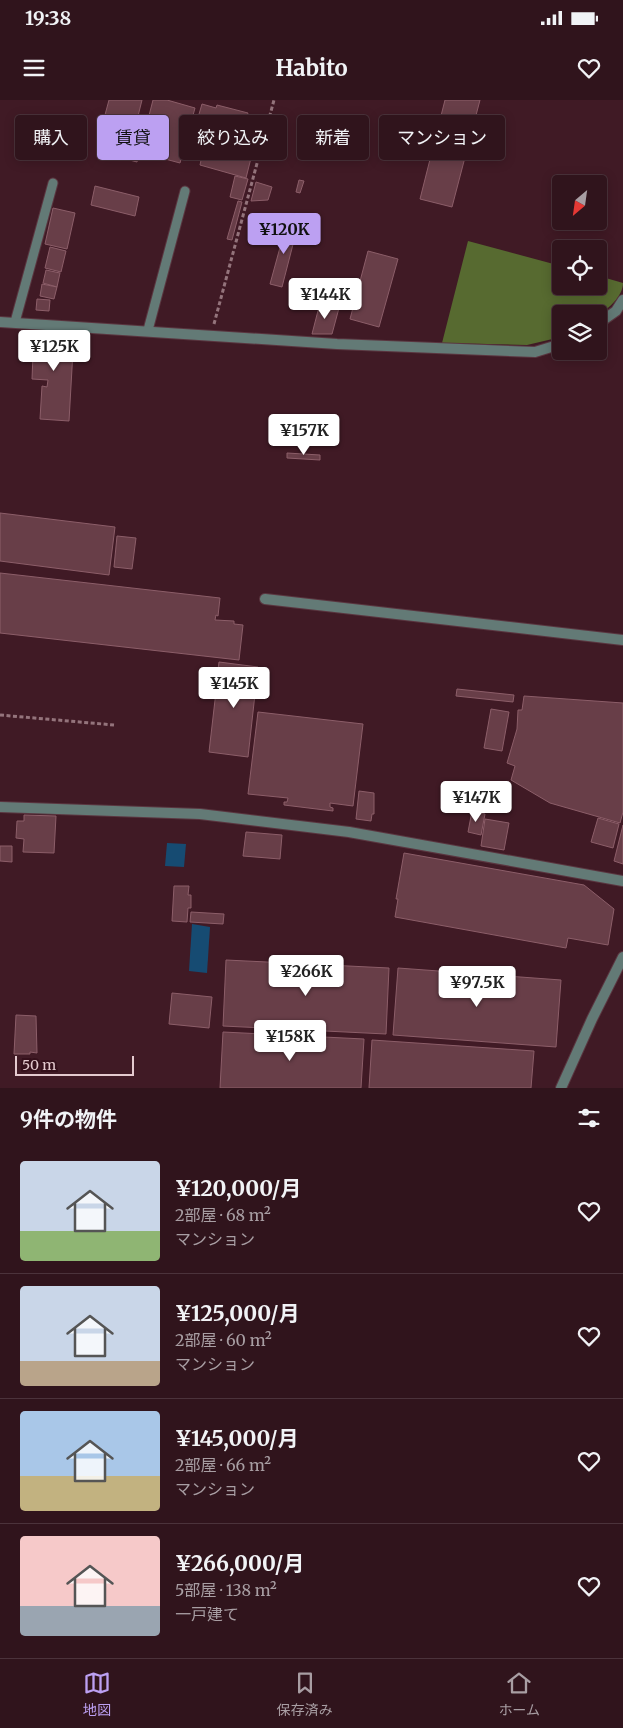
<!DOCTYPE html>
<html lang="ja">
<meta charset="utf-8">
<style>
:root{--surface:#30141c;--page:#381d25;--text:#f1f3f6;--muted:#a89ea3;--line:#4b333b;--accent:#bca0f2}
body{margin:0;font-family:Merriweather,"Noto Sans JP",serif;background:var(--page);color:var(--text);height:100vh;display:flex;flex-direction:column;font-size:19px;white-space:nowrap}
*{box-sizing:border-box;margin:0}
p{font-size:16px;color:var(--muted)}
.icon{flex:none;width:28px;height:28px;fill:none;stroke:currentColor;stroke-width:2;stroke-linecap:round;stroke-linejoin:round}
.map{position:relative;height:988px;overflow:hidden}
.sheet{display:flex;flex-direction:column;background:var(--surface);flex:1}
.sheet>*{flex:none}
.banner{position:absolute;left:15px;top:15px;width:594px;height:45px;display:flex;gap:10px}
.needle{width:32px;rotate:209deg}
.buttons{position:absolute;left:552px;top:75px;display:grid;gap:10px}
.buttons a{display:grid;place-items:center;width:55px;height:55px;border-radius:5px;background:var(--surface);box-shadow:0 2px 12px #0003,0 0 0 1px var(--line);font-size:25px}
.scale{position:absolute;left:15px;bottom:12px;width:119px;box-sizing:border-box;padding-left:5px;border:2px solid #e4cacf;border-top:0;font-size:14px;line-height:18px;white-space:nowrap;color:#e4cacf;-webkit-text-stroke:4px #35101b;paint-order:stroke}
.price{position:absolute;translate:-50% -42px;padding:0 11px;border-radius:5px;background:#fff;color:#222;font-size:16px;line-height:32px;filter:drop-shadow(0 1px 2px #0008)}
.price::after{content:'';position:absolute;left:50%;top:30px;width:15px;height:11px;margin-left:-8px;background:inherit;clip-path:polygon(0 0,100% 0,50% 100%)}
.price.on{background:var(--accent);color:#111}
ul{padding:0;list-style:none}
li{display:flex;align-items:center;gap:15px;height:125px;padding:0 20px}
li+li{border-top:1px solid var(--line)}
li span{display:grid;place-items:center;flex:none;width:140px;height:100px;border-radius:5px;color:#555}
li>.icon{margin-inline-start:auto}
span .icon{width:60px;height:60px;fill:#fffc;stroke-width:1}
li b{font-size:21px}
h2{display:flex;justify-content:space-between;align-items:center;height:60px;padding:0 20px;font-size:21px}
.tag{padding:0 18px;border-radius:5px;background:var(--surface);box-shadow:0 2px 12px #0003,0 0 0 1px var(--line);font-size:18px;line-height:45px}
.tag.on{background:var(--accent);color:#111}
.status{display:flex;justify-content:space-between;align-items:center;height:35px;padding:0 25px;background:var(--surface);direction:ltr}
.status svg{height:14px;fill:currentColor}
header{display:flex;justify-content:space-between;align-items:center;height:65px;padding:0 20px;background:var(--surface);font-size:22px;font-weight:700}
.dock{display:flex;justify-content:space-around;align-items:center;height:70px;border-top:1px solid var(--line);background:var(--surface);font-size:14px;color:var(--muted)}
.dock a{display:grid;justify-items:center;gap:2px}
.dock .on{color:var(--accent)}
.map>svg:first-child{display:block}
.forest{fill:#576a30}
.water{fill:#164b72}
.building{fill:#683e48;stroke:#8c5e69}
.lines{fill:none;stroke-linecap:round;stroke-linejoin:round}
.service-casing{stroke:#5a3640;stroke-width:11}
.minor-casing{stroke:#5a3640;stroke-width:12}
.tertiary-casing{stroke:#5a3640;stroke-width:12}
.path{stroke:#94747c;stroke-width:3;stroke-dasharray:4 2.5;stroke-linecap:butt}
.service{stroke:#637a76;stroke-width:9}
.minor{stroke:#637a76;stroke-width:10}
.tertiary{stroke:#637a76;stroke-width:10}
</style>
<div class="status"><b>19:38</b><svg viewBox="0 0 49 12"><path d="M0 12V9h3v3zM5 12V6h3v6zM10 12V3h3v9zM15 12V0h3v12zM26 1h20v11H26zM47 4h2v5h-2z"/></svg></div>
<header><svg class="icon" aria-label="menu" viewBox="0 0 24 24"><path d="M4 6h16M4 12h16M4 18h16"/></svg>Habito<svg class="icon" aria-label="heart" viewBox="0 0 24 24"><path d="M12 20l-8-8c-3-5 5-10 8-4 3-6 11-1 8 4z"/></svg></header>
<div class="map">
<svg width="623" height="988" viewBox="0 0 623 988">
<rect width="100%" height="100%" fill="#401a25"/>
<path class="forest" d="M 468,141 L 561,166 L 561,186 L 599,186 L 599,176 L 623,183 C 623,196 609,208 599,215 L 599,214 L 561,214 L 561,237 L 527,245 L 442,243 Z"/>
<g class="water">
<path d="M 167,743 L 186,744 L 184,767 L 165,766 Z"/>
<path d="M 192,824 L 210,827 L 207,873 L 189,871 Z"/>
</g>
<g class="building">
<path d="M 109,0 L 142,0 L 131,44 L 141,47 L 153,0 L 167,0 L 195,8 L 180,63 L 98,41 Z"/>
<path d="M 445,0 L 480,0 L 452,107 L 420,99 Z"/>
<path d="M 202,4 L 216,8 L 217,5 L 248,13 L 245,23 L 259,26 L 246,78 L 200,65 L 203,51 L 189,48 Z"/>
<path d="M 124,50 L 139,54 L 137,62 L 122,58 Z"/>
<path d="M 235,76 L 248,79 L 242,100 L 230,97 Z"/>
<path d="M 299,80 L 304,81 L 300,93 L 296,92 Z"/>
<path d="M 256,82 L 272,87 L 268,100 L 251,101 Z"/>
<path d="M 95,86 L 139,97 L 135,116 L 91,105 Z"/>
<path d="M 238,101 L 242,102 L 232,140 L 227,139 Z"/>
<path d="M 53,108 L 75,113 L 67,149 L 45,144 Z"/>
<path d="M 287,122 L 298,125 L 282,187 L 270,184 Z"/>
<path d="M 50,147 L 66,151 L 61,172 L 45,168 Z"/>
<path d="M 368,151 L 398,159 L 379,227 L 350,219 Z"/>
<path d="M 46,170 L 60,173 L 57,187 L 43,183 Z"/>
<path d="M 42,184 L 57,187 L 54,199 L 40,196 Z"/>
<path d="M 37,199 L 50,200 L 49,211 L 36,210 Z"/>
<path d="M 320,203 L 339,208 L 332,234 L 312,234 Z"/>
<path d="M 34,230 L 74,233 L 69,321 L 40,319 L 42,286 L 47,287 L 48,280 L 32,279 Z"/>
<path d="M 287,353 L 320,355 L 320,360 L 287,358 Z"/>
<path d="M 0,413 L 115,427 L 109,475 L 0,461 Z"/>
<path d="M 117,436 L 136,438 L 132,469 L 114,467 Z"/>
<path d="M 0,473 L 220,498 L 218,516 L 216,515 L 215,520 L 234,521 L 234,524 L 243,525 L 239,560 L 0,533 Z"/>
<path d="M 219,562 L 258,567 L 248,657 L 209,652 L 218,574 L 216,573 L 216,569 L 218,570 Z"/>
<path d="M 457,589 L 514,595 L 513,602 L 456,596 Z"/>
<path d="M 524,596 L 623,603 L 623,712 L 620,723 L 550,703 L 511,680 L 515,666 L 507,663 L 517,629 L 518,610 L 522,610 Z"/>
<path d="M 491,609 L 509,612 L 502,651 L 484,648 Z"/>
<path d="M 258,612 L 363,624 L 353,706 L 330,703 L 330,707 L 333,708 L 333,711 L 284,705 L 284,702 L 287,702 L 288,698 L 248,694 Z"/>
<path d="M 359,691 L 374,693 L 374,714 L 372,714 L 371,721 L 356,719 Z"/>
<path d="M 472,711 L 485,714 L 481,735 L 468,732 Z"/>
<path d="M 24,715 L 56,716 L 54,753 L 23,752 L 24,739 L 16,738 L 17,721 L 24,721 Z"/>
<path d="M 598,718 L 619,724 L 613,748 L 591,742 Z"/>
<path d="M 485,719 L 509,723 L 504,750 L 481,746 Z"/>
<path d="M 623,725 L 623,764 L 614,761 Z"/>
<path d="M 246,732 L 282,735 L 280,759 L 243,756 Z"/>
<path d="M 0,746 L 12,746 L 12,762 L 0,761 Z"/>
<path d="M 404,753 L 584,785 L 614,809 L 608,845 L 568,838 L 566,848 L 395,817 L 398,799 L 396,799 Z"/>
<path d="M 174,786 L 189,786 L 188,795 L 191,795 L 191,808 L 188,808 L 187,822 L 172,821 Z"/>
<path d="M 191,812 L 224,814 L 223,824 L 190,822 Z"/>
<path d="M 226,860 L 389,868 L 386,934 L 223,926 Z"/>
<path d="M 398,868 L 561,880 L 556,947 L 393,935 Z"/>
<path d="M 172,893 L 212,897 L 209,928 L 169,924 Z"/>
<path d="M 16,915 L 36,916 L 37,953 L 30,952 L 30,954 L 14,954 Z"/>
<path d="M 223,932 L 364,939 L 361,988 L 220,988 Z"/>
<path d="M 372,940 L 534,951 L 531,988 L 369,988 Z"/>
</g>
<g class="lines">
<defs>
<g id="service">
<path d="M 15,222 L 53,83"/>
<path d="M 148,230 L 185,91"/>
</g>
<g id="minor">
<path d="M 0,222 L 337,244 L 535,252 L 561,244"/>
<path d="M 599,223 L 616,211 L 623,200"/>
<path d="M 265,499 L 623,540"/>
<path d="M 0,707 L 200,714 L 349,732 L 623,781"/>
</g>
<path id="tertiary" d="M 561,988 L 592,919 L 623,857"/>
</defs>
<use href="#service" class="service-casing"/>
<use href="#minor" class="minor-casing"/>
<use href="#tertiary" class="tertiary-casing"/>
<g class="path">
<path d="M 214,224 L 274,0"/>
<path d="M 0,615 L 114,625"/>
</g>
<use href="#service" class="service"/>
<use href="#minor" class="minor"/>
<use href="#tertiary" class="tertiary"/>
</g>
</svg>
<div class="buttons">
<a><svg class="needle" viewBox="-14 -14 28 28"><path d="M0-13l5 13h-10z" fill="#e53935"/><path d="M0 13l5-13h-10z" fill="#a89ea3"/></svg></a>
<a><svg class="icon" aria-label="locate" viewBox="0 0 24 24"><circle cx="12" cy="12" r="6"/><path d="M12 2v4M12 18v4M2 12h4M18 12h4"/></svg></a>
<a><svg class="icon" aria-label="layers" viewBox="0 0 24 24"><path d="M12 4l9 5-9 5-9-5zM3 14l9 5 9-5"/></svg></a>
</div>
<div class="scale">50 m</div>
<b class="price on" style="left:284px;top:155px">¥120K</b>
<b class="price" style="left:325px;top:220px">¥144K</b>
<b class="price" style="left:54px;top:272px">¥125K</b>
<b class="price" style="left:304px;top:356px">¥157K</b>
<b class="price" style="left:234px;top:609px">¥145K</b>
<b class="price" style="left:476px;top:723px">¥147K</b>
<b class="price" style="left:306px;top:897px">¥266K</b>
<b class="price" style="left:477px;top:908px">¥97.5K</b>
<b class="price" style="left:290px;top:962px">¥158K</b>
<div class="banner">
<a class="tag">購入</a>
<a class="tag on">賃貸</a>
<a class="tag">絞り込み</a>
<a class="tag">新着</a>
<a class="tag">マンション</a>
</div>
</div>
<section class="sheet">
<h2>9件の物件<svg class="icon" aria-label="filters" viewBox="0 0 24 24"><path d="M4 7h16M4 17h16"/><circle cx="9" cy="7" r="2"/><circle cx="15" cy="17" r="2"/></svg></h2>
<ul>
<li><span style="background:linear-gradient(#c9d6e8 70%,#8fb573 0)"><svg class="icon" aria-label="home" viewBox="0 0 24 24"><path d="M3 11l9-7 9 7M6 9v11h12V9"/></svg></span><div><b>¥120,000/月</b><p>2部屋 · 68 m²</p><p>マンション</p></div><svg class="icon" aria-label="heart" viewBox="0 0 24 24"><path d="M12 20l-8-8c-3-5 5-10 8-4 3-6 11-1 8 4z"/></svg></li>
<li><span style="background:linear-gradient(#c9d6e8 75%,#b9a48a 0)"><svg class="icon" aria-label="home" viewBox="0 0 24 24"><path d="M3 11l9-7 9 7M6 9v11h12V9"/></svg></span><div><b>¥125,000/月</b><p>2部屋 · 60 m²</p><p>マンション</p></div><svg class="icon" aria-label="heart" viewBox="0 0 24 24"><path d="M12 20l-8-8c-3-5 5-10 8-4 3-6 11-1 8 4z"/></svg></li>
<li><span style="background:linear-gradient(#a9c7e8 65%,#c2b280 0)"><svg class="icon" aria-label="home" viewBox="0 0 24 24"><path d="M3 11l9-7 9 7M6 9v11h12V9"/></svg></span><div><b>¥145,000/月</b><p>2部屋 · 66 m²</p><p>マンション</p></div><svg class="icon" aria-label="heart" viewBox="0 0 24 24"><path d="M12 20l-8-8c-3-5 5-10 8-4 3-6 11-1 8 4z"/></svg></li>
<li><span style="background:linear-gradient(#f6c9c9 70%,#9aa5b1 0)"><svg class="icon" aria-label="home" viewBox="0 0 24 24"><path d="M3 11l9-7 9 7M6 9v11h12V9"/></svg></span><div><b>¥266,000/月</b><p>5部屋 · 138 m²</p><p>一戸建て</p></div><svg class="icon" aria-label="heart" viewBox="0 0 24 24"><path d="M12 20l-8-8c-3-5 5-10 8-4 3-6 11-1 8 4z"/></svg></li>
</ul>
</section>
<nav class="dock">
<a class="on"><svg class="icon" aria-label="map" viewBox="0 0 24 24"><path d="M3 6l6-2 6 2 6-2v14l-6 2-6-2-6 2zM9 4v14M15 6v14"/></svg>地図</a>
<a><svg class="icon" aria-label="saved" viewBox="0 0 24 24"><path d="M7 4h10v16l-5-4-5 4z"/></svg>保存済み</a>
<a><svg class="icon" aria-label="home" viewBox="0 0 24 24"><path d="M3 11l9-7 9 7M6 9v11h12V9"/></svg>ホーム</a>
</nav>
